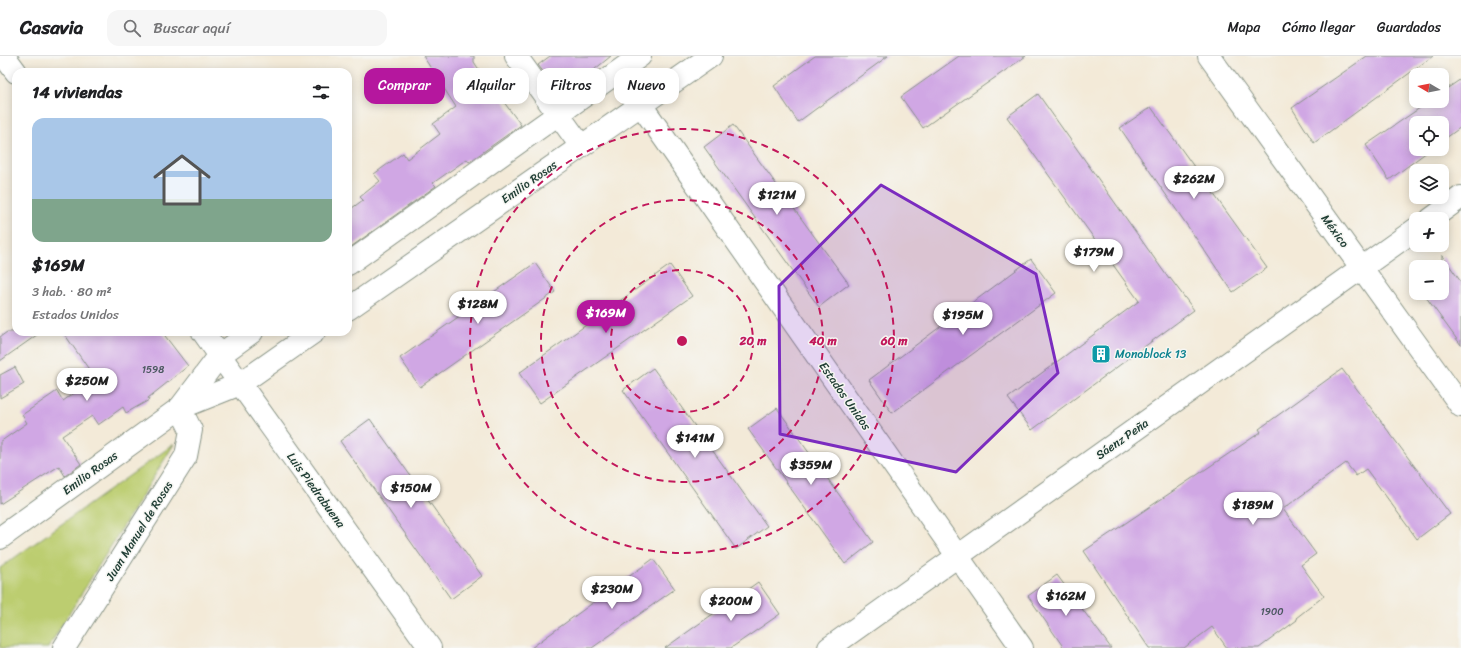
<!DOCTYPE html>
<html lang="es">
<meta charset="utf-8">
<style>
:root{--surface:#fff;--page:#f6f6f6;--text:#202124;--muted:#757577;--line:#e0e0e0;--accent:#b5179e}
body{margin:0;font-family:Sriracha,sans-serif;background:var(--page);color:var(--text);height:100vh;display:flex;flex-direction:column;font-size:15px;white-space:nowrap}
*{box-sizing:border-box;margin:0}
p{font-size:13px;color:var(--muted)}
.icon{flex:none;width:22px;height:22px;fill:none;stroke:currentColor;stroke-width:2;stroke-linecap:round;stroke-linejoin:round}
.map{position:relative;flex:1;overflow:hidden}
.details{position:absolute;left:12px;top:12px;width:340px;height:268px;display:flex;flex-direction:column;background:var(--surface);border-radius:12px;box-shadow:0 2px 10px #0003}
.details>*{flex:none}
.hud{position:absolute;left:364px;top:12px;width:380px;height:36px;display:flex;gap:8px}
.needle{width:26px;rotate:280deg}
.fabs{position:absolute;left:1409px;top:12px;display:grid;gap:8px}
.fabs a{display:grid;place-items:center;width:40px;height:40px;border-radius:8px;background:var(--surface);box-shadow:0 2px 10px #0003;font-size:20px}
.price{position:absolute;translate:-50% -34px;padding:0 9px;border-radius:14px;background:#fff;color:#222;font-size:13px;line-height:26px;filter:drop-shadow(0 1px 2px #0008)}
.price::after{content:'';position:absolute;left:50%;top:24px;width:12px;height:9px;margin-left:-6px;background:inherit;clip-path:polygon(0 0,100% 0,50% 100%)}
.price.on{background:var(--accent);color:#fff}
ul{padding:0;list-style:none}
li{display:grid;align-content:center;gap:8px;height:212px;padding:0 20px}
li+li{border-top:1px solid var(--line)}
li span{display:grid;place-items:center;height:124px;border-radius:12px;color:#555}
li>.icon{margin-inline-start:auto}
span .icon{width:72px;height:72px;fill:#fffc;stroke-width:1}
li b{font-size:17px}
h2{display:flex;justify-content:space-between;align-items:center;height:48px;padding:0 20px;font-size:17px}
.pill{padding:0 14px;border-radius:12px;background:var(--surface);box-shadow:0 2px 10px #0003;font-size:14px;line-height:36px}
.pill.on{background:var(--accent);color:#fff}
header{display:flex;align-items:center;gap:24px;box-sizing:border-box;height:56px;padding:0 20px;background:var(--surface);border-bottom:1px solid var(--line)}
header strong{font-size:19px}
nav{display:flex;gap:22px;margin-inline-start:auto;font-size:14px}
.search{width:280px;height:36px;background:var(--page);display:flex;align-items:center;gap:10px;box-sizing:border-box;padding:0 14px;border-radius:12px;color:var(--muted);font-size:15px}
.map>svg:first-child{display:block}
.green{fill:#bccd70;stroke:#6e8552}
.building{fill:#d0a7e4}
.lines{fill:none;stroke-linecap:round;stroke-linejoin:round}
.minor-casing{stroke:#899486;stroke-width:24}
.minor{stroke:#fff;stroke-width:22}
.marked{fill:#7b2cbf;fill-opacity:0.2;stroke:#7b2cbf;stroke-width:3;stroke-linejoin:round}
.ring{fill:none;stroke:#c2185b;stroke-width:2;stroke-dasharray:7 5}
.labels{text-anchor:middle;stroke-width:3;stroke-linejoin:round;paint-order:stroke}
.number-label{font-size:10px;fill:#4b5860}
.street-label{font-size:12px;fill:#1f3d34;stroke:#f6f6f2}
.culture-label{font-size:12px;fill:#0d838f;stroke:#f6f6f2;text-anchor:start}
.centre{fill:#c2185b;stroke:#f6f6f2;stroke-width:2}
.ring-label{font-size:12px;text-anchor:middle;font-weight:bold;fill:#c2185b;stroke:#f6f6f2;stroke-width:3;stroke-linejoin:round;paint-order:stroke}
</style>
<header>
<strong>Casavia</strong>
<div class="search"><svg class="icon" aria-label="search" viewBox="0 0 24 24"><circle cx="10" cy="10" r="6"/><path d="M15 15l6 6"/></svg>Buscar aquí</div>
<nav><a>Mapa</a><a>Cómo llegar</a><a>Guardados</a></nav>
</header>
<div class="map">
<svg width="1461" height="592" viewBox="0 0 1461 592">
<rect width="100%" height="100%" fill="#f6f6f2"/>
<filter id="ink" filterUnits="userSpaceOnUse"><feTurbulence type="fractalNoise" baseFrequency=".025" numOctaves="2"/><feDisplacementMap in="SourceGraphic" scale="8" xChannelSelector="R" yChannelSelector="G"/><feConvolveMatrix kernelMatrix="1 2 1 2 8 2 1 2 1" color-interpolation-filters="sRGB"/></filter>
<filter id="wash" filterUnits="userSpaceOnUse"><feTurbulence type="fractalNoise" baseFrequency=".012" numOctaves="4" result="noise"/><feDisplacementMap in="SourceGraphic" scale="16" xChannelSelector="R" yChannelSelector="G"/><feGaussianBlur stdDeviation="0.9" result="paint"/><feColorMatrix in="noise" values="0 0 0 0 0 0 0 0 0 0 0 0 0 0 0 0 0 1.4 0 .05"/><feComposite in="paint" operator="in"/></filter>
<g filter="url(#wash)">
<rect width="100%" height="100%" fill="#f3ead8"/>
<path class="green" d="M 174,388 L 48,592 L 0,592 L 0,512 Z"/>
<g id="blocks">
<g class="building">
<path d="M 423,0 L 474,0 L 474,6 L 495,38 L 497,37 L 521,69 L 469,106 L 467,103 L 433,127 L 436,130 L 348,193 L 348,155 L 363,144 L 360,141 L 380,125 L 374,118 L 403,97 L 407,103 L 440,78 L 433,68 L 456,51 Z"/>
<path d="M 550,0 L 611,0 L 562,40 L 538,9 Z"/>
<path d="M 815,0 L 888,0 L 798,66 L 774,30 Z"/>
<path d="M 959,0 L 1026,0 L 923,72 L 901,41 Z"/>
<path d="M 1367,0 L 1433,0 L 1314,87 L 1292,52 Z"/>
<path d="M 1461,23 L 1461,71 L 1442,85 L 1442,67 L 1416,67 L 1416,93 L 1431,93 L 1389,124 L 1366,89 L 1430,45 L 1442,45 L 1442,36 Z"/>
<path d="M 1038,38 L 1169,223 L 1170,222 L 1194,254 L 1032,374 L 1008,342 L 1139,245 L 1007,61 Z"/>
<path d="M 1151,51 L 1267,212 L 1233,236 L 1120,72 Z"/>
<path d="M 733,69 L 849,228 L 819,251 L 704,91 Z"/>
<path d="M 1442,199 L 1461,226 L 1461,289 L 1423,237 L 1442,237 Z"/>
<path d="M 1031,203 L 1056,237 L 892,357 L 869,324 Z"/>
<path d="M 535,207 L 555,236 L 420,331 L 400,302 Z"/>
<path d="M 670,209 L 692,240 L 540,347 L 519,317 Z"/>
<path d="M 7,276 L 41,276 L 0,305 L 0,281 Z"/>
<path d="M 63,276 L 162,276 L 188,310 L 148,342 L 149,344 L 126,357 L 123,351 L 98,369 L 92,360 L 62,380 L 81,408 L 65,420 L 59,410 L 0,448 L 0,386 L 27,367 L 22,359 L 57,335 L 63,345 L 95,322 Z"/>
<path d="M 15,311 L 24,328 L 0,342 L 0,319 Z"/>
<path d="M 653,312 L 767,470 L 736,493 L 623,334 Z"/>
<path d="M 1342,313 L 1450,458 L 1417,483 L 1366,413 L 1356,420 L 1346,407 L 1283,453 L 1316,498 L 1301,509 L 1324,540 L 1296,562 L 1297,564 L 1259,592 L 1227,592 L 1212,571 L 1184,592 L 1149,592 L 1084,495 L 1261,376 L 1259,373 Z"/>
<path d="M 777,352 L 873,486 L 845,508 L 748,373 Z"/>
<path d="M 370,363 L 482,520 L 451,543 L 340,385 Z"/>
<path d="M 653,503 L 675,533 L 592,592 L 531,592 Z"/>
<path d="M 1057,519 L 1111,592 L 1064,592 L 1028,540 Z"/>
<path d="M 758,526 L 780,558 L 731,592 L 665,592 Z"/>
</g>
</g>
</g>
<g filter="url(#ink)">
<use href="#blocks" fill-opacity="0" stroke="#899486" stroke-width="1"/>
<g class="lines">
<defs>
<g id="minor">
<path d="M 4,0 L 16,16"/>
<path d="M 516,0 L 581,90"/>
<path d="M 1209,0 L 1461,350"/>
<path d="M 641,49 L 1022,592"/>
<path d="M 1431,163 L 1461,141"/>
<path d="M 348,208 L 640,0"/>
<path d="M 348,253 L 711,0"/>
<path d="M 203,276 L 430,592"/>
<path d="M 180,352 L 220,299 L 252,276"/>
<path d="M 0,482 L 180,352 L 240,328 L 314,276"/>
<path d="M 64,592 L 186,400 L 191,374 L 180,352"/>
<path d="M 829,592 L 1416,173"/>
</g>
</defs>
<use href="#minor" class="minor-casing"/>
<use href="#minor" class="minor"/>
</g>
</g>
<path class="marked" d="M 881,129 L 1036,218 L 1058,317 L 956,416 L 780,378 L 779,230 Z"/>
<g class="ring">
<circle cx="682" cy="285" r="71"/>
<circle cx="682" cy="285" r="141"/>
<circle cx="682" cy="285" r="212"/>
</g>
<defs>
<symbol id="building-square" viewBox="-11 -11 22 22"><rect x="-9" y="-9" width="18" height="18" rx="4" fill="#0f9aa8" stroke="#f6f6f2"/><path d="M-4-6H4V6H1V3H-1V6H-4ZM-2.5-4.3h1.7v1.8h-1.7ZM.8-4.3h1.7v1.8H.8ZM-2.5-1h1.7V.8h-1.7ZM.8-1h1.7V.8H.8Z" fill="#fff"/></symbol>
</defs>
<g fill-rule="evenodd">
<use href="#building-square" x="1090" y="287" width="22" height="22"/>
</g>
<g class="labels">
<g class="number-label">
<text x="153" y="317">1598</text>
<text x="1272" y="559">1900</text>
</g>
<g class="street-label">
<text transform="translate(529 126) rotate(-35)" y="4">Emilio Rosas</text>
<text transform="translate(1335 175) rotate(54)" y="4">México</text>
<text transform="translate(845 340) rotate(55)" y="4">Estados Unidos</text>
<text transform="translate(1122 383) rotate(-35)" y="4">Sáenz Peña</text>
<text transform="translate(90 417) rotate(-36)" y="4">Emilio Rosas</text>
<text transform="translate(316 434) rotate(54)" y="4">Luis Piedrabuena</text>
<text transform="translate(139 475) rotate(-58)" y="4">Juan Manuel de Rosas</text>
</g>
<g class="culture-label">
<text x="1115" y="302">Monoblock 13</text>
</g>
</g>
<circle cx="682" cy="285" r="6" class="centre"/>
<g class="ring-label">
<text x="753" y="289">20 m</text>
<text x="823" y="289">40 m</text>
<text x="894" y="289">60 m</text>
</g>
</svg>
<div class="fabs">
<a><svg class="needle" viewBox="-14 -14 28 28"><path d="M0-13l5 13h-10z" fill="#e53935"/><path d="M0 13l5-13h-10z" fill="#757577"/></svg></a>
<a><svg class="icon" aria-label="locate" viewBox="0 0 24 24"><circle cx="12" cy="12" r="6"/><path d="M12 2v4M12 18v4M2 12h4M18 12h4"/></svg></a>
<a><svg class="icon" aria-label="layers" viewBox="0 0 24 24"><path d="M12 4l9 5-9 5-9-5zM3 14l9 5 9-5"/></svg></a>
<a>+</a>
<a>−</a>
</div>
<b class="price" style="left:1194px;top:144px">$262M</b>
<b class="price" style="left:777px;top:160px">$121M</b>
<b class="price" style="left:1094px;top:217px">$179M</b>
<b class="price" style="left:478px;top:269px">$128M</b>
<b class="price on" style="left:606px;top:278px">$169M</b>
<b class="price" style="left:963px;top:280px">$195M</b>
<b class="price" style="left:87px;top:346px">$250M</b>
<b class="price" style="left:695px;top:403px">$141M</b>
<b class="price" style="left:811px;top:430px">$359M</b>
<b class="price" style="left:411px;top:453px">$150M</b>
<b class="price" style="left:1253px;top:470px">$189M</b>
<b class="price" style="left:612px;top:554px">$230M</b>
<b class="price" style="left:1066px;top:561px">$162M</b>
<b class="price" style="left:731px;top:566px">$200M</b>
<div class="hud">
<a class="pill on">Comprar</a>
<a class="pill">Alquilar</a>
<a class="pill">Filtros</a>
<a class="pill">Nuevo</a>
</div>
<section class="details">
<h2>14 viviendas<svg class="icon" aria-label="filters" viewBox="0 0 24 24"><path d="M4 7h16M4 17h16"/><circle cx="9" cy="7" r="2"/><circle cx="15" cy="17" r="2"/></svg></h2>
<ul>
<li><span style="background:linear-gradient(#a9c7e8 65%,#7fa58c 0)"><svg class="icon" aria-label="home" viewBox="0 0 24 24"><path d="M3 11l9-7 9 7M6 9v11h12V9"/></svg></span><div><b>$169M</b><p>3 hab. · 80 m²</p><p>Estados Unidos</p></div></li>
</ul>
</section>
</div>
